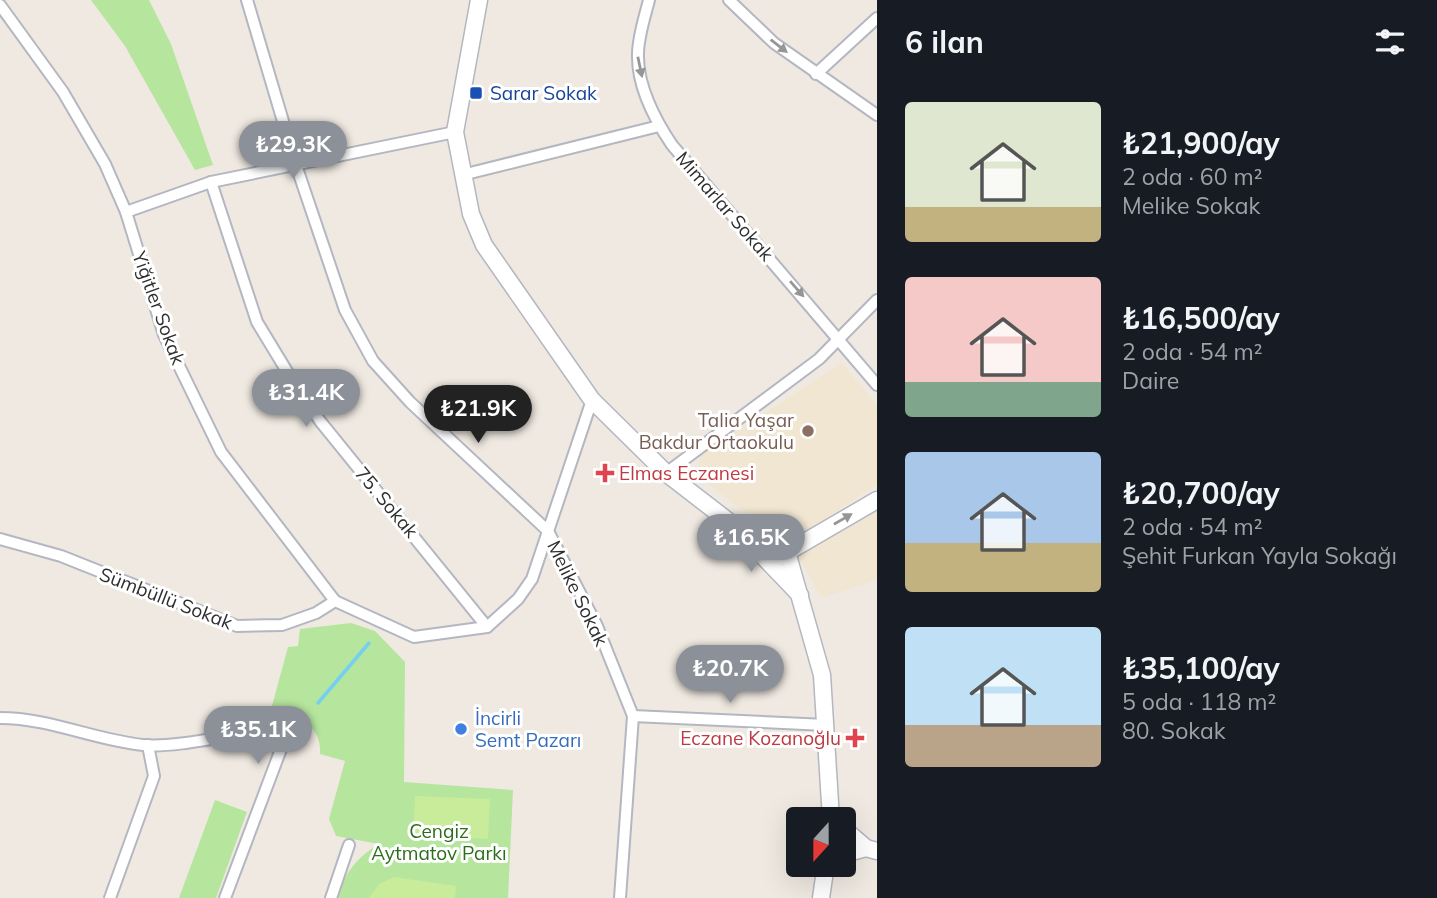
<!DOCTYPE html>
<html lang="tr">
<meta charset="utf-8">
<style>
:root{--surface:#171b24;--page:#20242c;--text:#f1f3f6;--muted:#9ea1a6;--accent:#8c9099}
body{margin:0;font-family:Mulish,sans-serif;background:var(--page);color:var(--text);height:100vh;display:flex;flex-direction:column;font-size:26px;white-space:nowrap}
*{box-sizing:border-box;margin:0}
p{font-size:23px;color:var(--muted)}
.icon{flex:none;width:38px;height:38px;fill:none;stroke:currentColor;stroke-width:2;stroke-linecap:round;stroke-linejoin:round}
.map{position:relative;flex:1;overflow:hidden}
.drawer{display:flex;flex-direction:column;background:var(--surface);width:560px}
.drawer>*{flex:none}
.needle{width:46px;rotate:201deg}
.fabs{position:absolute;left:786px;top:807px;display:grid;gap:14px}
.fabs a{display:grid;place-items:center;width:70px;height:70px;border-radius:7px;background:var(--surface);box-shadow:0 7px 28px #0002;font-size:35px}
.price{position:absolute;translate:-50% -60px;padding:0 16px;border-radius:24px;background:var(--accent);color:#fff;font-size:23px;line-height:46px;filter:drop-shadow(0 2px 4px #0008)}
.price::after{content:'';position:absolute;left:50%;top:42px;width:21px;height:16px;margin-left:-10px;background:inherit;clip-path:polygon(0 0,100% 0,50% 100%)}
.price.active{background:#222;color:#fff}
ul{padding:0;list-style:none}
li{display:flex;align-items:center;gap:21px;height:175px;padding:0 28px}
li span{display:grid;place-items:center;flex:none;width:196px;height:140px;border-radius:7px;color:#555}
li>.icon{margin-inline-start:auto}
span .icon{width:84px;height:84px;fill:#fffc;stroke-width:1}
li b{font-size:30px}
h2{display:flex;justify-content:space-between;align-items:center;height:84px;padding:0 28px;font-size:30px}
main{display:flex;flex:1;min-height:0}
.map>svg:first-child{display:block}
.education{fill:#f0e6d1}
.green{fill:#b6e59e}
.pitch{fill:#c9ec9a}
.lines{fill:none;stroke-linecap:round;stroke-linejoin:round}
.stream{stroke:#75cff0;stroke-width:3.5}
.street-casing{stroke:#b4b7c1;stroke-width:14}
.secondary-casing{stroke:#b4b7c1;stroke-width:19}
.street{stroke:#fff;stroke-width:10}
.secondary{stroke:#fff;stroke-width:16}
.oneway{fill:#969696}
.transit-dot{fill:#1a4fb4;stroke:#fff;stroke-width:2.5}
.education-dot{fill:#8d6e63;stroke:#fff;stroke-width:2.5}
.health-dot{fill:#e0444e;stroke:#fff;stroke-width:2.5}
.shop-dot{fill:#3f7fe0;stroke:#fff;stroke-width:2.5}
.labels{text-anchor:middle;stroke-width:6;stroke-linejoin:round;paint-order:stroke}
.transit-label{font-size:19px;fill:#164399;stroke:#fff;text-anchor:start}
.street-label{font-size:19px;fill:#2e2e2e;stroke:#fff}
.education-label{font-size:19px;fill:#785e54;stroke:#fff;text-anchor:end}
.health-label{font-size:19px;fill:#be3a42;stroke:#fff;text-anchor:start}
.shop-label{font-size:19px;fill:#366cbe;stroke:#fff;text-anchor:start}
.park-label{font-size:19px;fill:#2c6e1b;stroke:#fff}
</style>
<main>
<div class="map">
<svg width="877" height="898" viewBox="0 0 877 898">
<rect width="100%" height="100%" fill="#efe9e1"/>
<g class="education">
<path d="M 842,363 L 877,406 L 877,484 L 787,545 L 697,475 L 700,455 Z"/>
<path d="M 877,510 L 877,580 L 822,598 L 798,556 Z"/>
</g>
<g class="green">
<path d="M 91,0 L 149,0 L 171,44 L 213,165 L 195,170 L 125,46 Z"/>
<path d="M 351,623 L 375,631 L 405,662 L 404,782 L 513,790 L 508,898 L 336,898 C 345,873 357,857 379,844 L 336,836 L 329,819 L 345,761 L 320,754 C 322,723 296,718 270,713 L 288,647 L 298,646 L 300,629 Z"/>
<path d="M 215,800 L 247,812 L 216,898 L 179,898 Z"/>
</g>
<g class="pitch">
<path d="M 415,796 L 490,799 L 488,839 L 413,835 Z"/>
<path d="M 394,877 L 456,886 L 455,898 L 369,898 L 379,884 Z"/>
</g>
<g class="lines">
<path class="stream" d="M 318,703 L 369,643"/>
<defs>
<g id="street">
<path d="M 247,0 L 296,165 L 345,310 L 373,361 L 410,402 L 548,531 L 597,626 L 633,716 L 620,898"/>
<path d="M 649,0 C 645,16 638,37 638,54 C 637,85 655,120 672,145 L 877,385"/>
<path d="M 729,0 L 774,43 L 877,115"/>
<path d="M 0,5 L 63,92 L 105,164 L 126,212 L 164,335 L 221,452 L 335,601"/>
<path d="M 816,74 L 877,18"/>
<path d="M 462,175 L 659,126"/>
<path d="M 211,182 L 257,322 L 294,383 L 320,421 L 487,627"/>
<path d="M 126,212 L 211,182 L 455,132"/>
<path d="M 666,473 L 819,359 L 877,300"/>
<path d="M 0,539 L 61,556 L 237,626 L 282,625 L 316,613 L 335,601 L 414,637 L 487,627 L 518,599 L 532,579 L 592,400"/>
<path d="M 633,716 L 826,725"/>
<path d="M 0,718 C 50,718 94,740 143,745 C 175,748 228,735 261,731 L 277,735 L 281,749 L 225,898"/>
<path d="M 110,898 L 154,776 L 148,745"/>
<path d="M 331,898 L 349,845"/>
</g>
<g id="secondary">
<path d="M 479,0 L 455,132 L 471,214 L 484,245 L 592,400 L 666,473 L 732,524 L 800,595"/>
<path d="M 741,528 L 787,552 L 822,675 L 831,819"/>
<path d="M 779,557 L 877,500"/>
<path d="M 844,829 L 866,848 L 877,851"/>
<path d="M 844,854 L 866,848"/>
<path d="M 821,898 L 826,864"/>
</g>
</defs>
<use href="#street" class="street-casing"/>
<use href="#secondary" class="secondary-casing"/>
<use href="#street" class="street"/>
<use href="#secondary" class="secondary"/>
</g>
<defs><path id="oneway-solid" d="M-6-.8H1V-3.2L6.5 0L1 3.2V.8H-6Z" transform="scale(1.75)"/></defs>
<g class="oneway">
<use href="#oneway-solid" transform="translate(779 46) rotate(38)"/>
<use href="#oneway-solid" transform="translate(640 67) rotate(78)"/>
<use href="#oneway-solid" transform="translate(797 289) rotate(49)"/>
<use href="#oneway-solid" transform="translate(843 519) rotate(-30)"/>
</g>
<rect class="transit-dot" x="469" y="86" width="14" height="14" rx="3.5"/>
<circle class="education-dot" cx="808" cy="431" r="7"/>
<g class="health-dot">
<path d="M601.5 462.5h7v7h7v7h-7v7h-7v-7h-7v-7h7z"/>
<path d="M851.5 727.5h7v7h7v7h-7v7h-7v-7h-7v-7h7z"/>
</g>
<circle class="shop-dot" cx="461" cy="729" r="7"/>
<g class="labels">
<g class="transit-label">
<text x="490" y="100">Sarar Sokak</text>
</g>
<g class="street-label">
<text transform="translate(725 206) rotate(49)" y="7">Mimarlar Sokak</text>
<text transform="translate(159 308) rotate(70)" y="7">Yiğitler Sokak</text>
<text transform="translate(387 502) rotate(50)" y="7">75. Sokak</text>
<text transform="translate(578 593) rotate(64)" y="7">Melike Sokak</text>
<text transform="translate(166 598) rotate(21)" y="7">Sümbüllü Sokak</text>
</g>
<g class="education-label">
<text x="794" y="427">Talia Yaşar<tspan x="794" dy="22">Bakdur Ortaokulu</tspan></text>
</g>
<g class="health-label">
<text x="619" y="480">Elmas Eczanesi</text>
<text x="841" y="745" text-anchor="end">Eczane Kozanoğlu</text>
</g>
<g class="shop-label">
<text x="475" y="725">İncirli<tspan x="475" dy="22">Semt Pazarı</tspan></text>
</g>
<g class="park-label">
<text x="439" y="838">Cengiz<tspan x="439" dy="22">Aytmatov Parkı</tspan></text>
</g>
</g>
</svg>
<div class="fabs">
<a><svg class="needle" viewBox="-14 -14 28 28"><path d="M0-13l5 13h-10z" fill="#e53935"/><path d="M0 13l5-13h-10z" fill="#9ea1a6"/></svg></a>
</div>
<b class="price" style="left:293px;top:181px">₺29.3K</b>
<b class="price" style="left:306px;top:429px">₺31.4K</b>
<b class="price active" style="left:478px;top:445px">₺21.9K</b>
<b class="price" style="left:751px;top:574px">₺16.5K</b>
<b class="price" style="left:730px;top:705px">₺20.7K</b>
<b class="price" style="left:258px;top:766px">₺35.1K</b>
</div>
<section class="drawer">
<h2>6 ilan<svg class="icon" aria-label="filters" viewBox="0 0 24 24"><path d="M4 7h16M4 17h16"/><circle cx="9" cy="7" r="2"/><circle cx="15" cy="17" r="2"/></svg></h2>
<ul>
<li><span style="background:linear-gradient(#dfe7d0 75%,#c2b280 0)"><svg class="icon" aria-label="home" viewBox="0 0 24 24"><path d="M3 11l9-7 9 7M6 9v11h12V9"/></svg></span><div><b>₺21,900/ay</b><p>2 oda · 60 m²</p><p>Melike Sokak</p></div></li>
<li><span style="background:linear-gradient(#f6c9c9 75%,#7fa58c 0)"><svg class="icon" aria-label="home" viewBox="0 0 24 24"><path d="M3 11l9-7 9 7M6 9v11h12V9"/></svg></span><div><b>₺16,500/ay</b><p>2 oda · 54 m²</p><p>Daire</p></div></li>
<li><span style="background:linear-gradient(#a9c7e8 65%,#c2b280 0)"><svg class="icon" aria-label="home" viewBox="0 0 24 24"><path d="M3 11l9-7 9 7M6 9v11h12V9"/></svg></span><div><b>₺20,700/ay</b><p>2 oda · 54 m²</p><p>Şehit Furkan Yayla Sokağı</p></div></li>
<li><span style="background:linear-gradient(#bfe0f5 70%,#b9a48a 0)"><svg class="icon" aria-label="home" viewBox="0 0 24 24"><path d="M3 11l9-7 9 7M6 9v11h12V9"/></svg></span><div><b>₺35,100/ay</b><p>5 oda · 118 m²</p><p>80. Sokak</p></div></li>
</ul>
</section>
</main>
